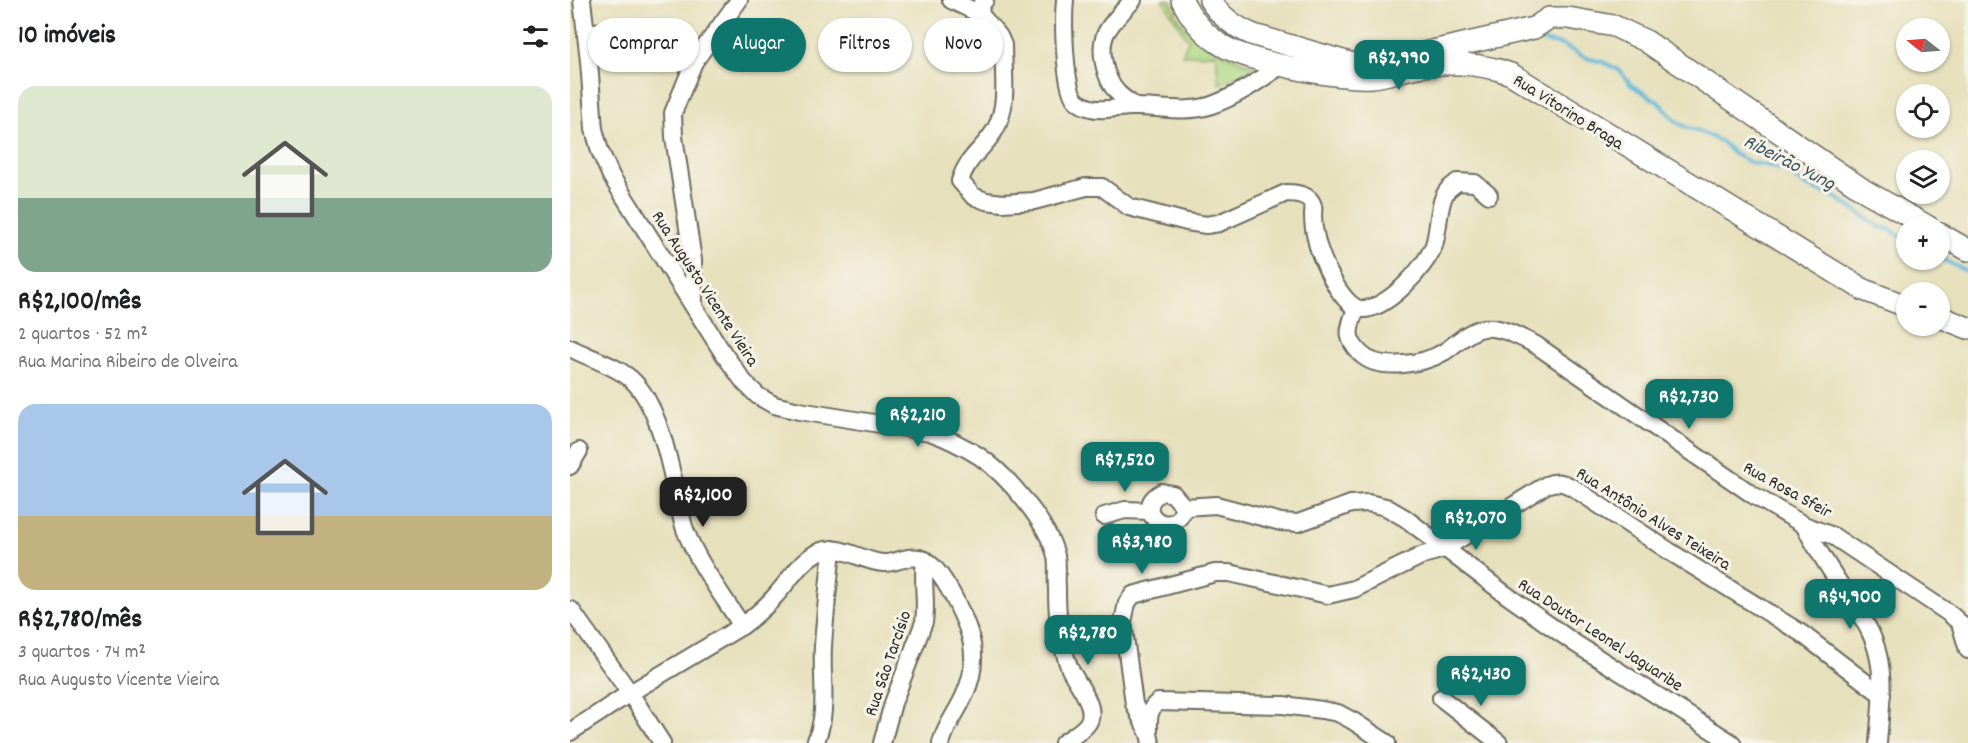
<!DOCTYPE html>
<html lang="pt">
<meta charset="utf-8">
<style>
:root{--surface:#fff;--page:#f2f2f2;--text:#202124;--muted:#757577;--accent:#0f766e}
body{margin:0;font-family:Dekko,sans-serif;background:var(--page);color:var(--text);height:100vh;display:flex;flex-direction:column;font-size:22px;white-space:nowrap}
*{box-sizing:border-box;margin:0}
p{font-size:20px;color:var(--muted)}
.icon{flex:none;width:33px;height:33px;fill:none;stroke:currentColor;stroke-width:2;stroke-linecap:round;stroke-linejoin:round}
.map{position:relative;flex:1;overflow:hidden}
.panel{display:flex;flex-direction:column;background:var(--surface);width:570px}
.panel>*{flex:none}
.guide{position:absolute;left:18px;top:18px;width:570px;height:54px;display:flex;gap:12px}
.needle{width:39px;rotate:287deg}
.controls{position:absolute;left:1326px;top:18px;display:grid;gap:12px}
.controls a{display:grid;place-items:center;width:54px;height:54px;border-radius:50%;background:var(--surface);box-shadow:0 2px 4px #0004;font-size:30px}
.price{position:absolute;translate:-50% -51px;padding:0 14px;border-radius:12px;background:var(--accent);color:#fff;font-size:20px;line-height:39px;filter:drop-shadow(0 2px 3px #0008)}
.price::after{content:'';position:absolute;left:50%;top:36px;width:18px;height:14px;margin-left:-9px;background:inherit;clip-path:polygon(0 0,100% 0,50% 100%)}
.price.active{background:#222;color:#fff}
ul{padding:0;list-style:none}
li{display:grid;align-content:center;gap:12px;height:318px;padding:0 18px}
li span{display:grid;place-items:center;height:186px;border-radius:18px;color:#555}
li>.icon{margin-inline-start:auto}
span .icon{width:108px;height:108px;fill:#fffc;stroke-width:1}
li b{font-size:26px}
h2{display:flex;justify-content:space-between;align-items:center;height:72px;padding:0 18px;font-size:26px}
.tag{padding:0 21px;border-radius:27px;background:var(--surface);box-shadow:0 2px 4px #0004;font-size:21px;line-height:54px}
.tag.active{background:var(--accent);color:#fff}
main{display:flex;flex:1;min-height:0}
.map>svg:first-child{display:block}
.green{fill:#afd984;stroke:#6d8258;stroke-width:1.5}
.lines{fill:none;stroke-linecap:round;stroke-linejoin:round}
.stream{stroke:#5bb7d9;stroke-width:4}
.minor-casing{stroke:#6d6a5e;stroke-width:20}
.major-casing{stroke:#6d6a5e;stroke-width:24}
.minor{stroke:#fff;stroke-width:16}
.major{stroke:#fff;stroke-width:21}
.labels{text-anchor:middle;stroke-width:6;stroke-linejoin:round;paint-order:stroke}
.street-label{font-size:18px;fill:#2b2b2b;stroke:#f7f3e8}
.water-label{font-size:20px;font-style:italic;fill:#39555f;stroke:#f7f3e8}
</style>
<main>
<section class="panel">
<h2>10 imóveis<svg class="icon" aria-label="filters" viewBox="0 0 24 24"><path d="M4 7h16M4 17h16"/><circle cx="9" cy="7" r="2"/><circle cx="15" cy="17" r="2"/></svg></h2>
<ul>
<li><span style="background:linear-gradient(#dfe7d0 60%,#7fa58c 0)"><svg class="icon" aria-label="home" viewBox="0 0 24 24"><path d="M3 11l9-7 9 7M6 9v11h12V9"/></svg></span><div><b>R$2,100/mês</b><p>2 quartos · 52 m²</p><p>Rua Marina Ribeiro de Olveira</p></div></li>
<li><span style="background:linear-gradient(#a9c7e8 60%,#c2b280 0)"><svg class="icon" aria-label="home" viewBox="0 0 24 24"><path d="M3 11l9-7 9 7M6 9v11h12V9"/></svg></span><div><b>R$2,780/mês</b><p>3 quartos · 74 m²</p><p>Rua Augusto Vicente Vieira</p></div></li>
</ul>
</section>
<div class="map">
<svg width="1398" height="743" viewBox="0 0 1398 743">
<rect width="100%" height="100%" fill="#f7f3e8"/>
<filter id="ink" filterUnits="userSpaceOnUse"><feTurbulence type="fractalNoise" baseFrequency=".0167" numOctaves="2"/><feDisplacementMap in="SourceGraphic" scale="12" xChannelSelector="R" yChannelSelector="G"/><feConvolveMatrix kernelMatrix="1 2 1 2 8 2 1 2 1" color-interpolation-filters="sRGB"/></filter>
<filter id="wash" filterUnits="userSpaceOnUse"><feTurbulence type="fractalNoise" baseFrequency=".008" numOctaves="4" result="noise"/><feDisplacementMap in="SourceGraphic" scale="24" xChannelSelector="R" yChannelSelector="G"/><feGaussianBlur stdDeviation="1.35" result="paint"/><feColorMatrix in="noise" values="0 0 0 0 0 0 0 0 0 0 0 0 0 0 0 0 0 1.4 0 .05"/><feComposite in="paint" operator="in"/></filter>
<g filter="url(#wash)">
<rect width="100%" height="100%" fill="#e7e0bc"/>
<path class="green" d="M 593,0 L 600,0 C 605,11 610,23 619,32 C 637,49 664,57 686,68 L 649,84 L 646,54 L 612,55 L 619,39 L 616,37 Z"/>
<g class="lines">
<g class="stream">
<path d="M 969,40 L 992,45 L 1016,58 L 1033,62 L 1049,70 L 1061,85 L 1087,101 L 1107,122 L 1118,128 L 1127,130 L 1152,142 L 1164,154 L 1182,163 L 1196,165 L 1213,170 L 1238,187 L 1265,197 L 1310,227 L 1322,230 L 1336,241"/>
<path d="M 1370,258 L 1398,272"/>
</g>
</g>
</g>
<g filter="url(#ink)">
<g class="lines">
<defs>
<g id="minor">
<path d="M 12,0 L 19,61 L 24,129 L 30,151 L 41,176 L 153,353 L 174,382 L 188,396 L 204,405 L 229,411 L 360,432 C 377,438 393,446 409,456 C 437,475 478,523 486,556 C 488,566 486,578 487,588 C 487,608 488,628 493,647 C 495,654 497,662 500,669 C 507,684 528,707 518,723 C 513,731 501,737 493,743"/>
<path d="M 381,0 L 410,14 L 429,36 L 433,45 C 433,71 439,104 426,128 C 415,149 398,155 390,181 L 403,196 L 416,201 L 433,203 L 464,201 L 516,187 L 532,187 L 559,207 L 617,222 L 636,225 L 649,223 L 716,193 C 726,193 740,194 743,206 C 744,209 743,212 743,215 C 743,222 744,231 746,238 C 749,255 771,307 791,309 C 816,311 856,267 864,245 C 869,230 868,202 877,191 C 879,188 884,185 887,182 L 905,183 L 919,195"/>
<path d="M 495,0 C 493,19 494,85 505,99 C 508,103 516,107 521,108 C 536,112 551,106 566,107 C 591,107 614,113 639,106 C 664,98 689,81 710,66"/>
<path d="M 563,0 C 553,11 542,21 536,33 C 528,49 535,79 547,92 C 552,98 560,102 566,107"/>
<path d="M 410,14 L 411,5 L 415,0"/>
<path d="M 16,32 L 67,31 L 124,62"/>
<path d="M 124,307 L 123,260 L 104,137 L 103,113 L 124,62 L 169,0"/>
<path d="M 786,308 C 779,329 774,337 791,354 C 809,372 854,364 874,352 C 886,344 898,331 913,328 C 931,326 950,337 966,345 L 1183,495 L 1234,525 L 1263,536 L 1380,614 L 1390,623 L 1398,650"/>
<path d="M 0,348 C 20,358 44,365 61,379 C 87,402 99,459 106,492 C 109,505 111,520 116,532 C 129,565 153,596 172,626"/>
<path d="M 0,466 L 9,451"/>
<path d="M 592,492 L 603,494 L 614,507 C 604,544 558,510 592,492 Z"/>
<path d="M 614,507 L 646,505 L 711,522 L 728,523 L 781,504 L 798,503 L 816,507 L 835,518 L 935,594 L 1006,644 L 1162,743"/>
<path d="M 534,516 L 555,510 L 580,511"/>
<path d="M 1234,525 C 1246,548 1259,568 1273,589 C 1287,610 1303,630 1308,655 C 1315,683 1310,714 1308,743"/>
<path d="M 1,610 L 60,693 L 92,743"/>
<path d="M 871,698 L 929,743"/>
<path d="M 0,732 L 60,693 L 172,626 C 185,616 196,607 206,595 C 219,581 233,557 251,551 C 272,544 293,562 313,563 C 325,564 336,555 349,558 C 364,562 375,582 382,594 C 400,629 412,655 395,694 C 388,711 376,725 371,743"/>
<path d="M 579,734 C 579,721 577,710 588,702 L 713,705 L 752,710 L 768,713 L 783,721 L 817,743"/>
<path d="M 245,743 C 259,713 251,679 253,646 C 255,614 259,581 262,549"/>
<path d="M 312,743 L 323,703 L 354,622 C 357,602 352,581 355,560"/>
<path d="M 581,743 L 579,734 L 564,704 L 553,622 L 557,603 L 563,595 L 645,573 L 659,573 L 758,595 L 784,589 L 853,555 L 874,549 L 976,485 C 986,481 992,482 1002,487 L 1102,553 L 1231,633 L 1312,695"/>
</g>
<g id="major">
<path d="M 612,0 C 620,16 632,32 647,42 C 673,62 769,79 802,77 C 815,76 829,71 842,68 C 877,61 908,62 941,74 L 1294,290 L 1336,306"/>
<path d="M 640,0 C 651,17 666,28 684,35 L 780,63 L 797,64"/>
<path d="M 845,55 L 964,28 L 979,18 L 998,18 L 1044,26 L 1076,41 L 1295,191 L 1357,226"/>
<path d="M 1370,234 L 1398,250"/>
<path d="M 1370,317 L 1398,328"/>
</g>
</defs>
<use href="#minor" class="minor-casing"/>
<use href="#major" class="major-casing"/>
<use href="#minor" class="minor"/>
<use href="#major" class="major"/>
</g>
</g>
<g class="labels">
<g class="street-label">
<text transform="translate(999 111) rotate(32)" y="6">Rua Vitorino Braga</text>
<text transform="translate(136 288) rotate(57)" y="6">Rua Augusto Vicente Vieira</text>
<text transform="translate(1218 489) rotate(29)" y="6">Rua Rosa Sfeir</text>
<text transform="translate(1084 518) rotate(32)" y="6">Rua Antônio Alves Teixeira</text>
<text transform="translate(1031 634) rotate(33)" y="6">Rua Doutor Leonel Jaguaribe</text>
<text transform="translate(317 663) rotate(-71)" y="6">Rua São Tarcísio</text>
</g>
<g class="water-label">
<text transform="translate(1220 161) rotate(27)" y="7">Ribeirão Yung</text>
</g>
</g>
</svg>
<div class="controls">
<a><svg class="needle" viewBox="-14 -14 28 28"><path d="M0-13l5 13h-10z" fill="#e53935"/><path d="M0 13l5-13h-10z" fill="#757577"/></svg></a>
<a><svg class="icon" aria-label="locate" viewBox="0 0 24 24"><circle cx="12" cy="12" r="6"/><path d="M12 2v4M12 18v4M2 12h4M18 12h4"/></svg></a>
<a><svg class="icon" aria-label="layers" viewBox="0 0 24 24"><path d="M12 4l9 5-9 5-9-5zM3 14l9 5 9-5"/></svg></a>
<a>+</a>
<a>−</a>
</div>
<b class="price" style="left:829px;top:91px">R$2,990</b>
<b class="price" style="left:1119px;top:430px">R$2,730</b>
<b class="price" style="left:348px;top:448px">R$2,210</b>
<b class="price" style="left:555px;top:493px">R$7,520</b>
<b class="price active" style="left:133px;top:528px">R$2,100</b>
<b class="price" style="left:906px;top:551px">R$2,070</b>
<b class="price" style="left:572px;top:575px">R$3,980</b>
<b class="price" style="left:1280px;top:630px">R$4,900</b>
<b class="price" style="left:518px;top:666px">R$2,780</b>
<b class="price" style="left:911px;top:707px">R$2,430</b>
<div class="guide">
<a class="tag">Comprar</a>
<a class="tag active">Alugar</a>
<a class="tag">Filtros</a>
<a class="tag">Novo</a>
</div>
</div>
</main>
